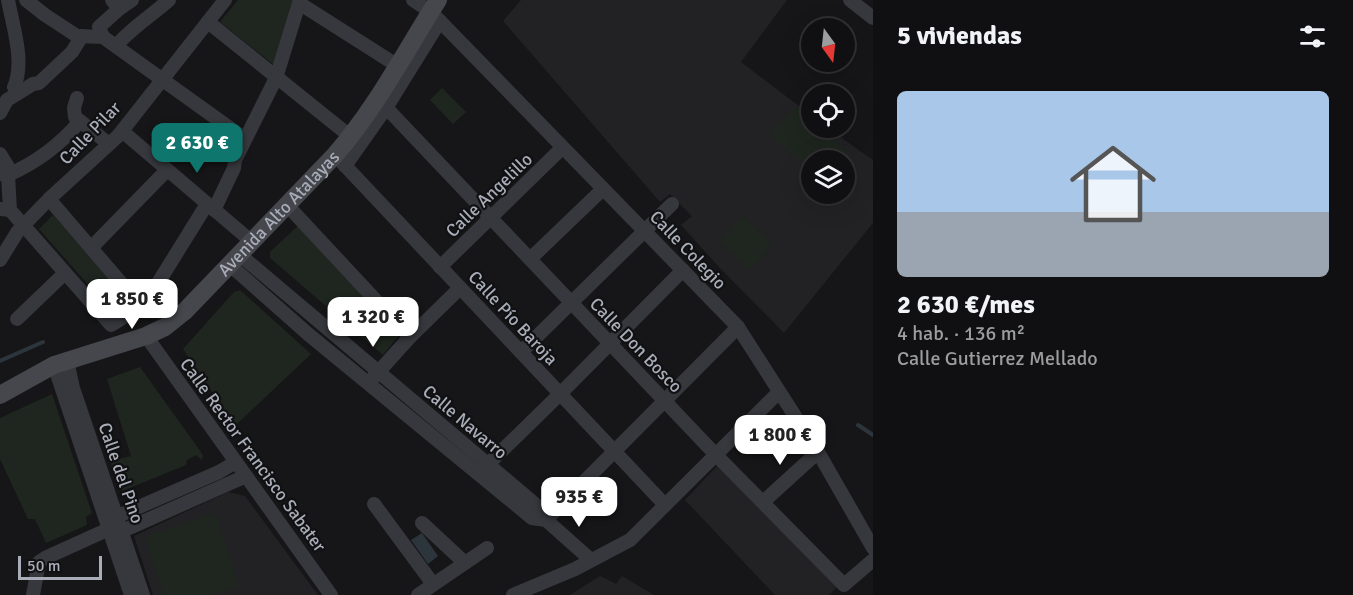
<!DOCTYPE html>
<html lang="es">
<meta charset="utf-8">
<style>
:root{--surface:#101012;--page:#1e1e20;--text:#f1f3f6;--muted:#9c9d9f;--line:#303032;--accent:#0f766e}
body{margin:0;font-family:Signika,sans-serif;background:var(--page);color:var(--text);height:100vh;display:flex;flex-direction:column;font-size:22px;white-space:nowrap}
*{box-sizing:border-box;margin:0}
p{font-size:20px;color:var(--muted)}
.icon{flex:none;width:33px;height:33px;fill:none;stroke:currentColor;stroke-width:2;stroke-linecap:round;stroke-linejoin:round}
.map{position:relative;flex:1;overflow:hidden}
.sheet{display:flex;flex-direction:column;background:var(--surface);width:480px}
.sheet>*{flex:none}
.needle{width:39px;rotate:165deg}
.tools{position:absolute;left:801px;top:18px;display:grid;gap:12px}
.tools a{display:grid;place-items:center;width:54px;height:54px;border-radius:50%;background:var(--surface);box-shadow:0 6px 24px #0002,0 0 0 2px var(--line);font-size:30px}
.scale{position:absolute;left:18px;bottom:15px;width:84px;box-sizing:border-box;padding-left:6px;border:3px solid #a8adb8;border-top:0;font-size:16px;line-height:21px;white-space:nowrap;color:#a8adb8;-webkit-text-stroke:4px #111113;paint-order:stroke}
.price{position:absolute;translate:-50% -51px;padding:0 14px;border-radius:12px;background:#fff;color:#222;font-size:20px;line-height:39px;filter:drop-shadow(0 2px 3px #0008)}
.price::after{content:'';position:absolute;left:50%;top:36px;width:18px;height:14px;margin-left:-9px;background:inherit;clip-path:polygon(0 0,100% 0,50% 100%)}
.price.on{background:var(--accent);color:#fff}
ul{padding:0;list-style:none}
li{display:grid;align-content:center;gap:12px;height:318px;padding:0 24px}
li+li{border-top:2px solid var(--line)}
li span{display:grid;place-items:center;height:186px;border-radius:9px;color:#555}
li>.icon{margin-inline-start:auto}
span .icon{width:108px;height:108px;fill:#fffc;stroke-width:1}
li b{font-size:26px}
h2{display:flex;justify-content:space-between;align-items:center;height:72px;padding:0 24px;font-size:26px}
main{display:flex;flex:1;min-height:0}
.map>svg:first-child{display:block}
.built{fill:#222225;fill-rule:evenodd}
.green{fill:#1e261f}
.water{fill:#2c353c}
.lines{fill:none;stroke-linecap:round;stroke-linejoin:round}
.stream{stroke:#2c353c;stroke-width:4}
.street{stroke:#37383d;stroke-width:14}
.secondary{stroke:#45474d;stroke-width:18}
.labels{text-anchor:middle;stroke-width:4.5;stroke-linejoin:round;paint-order:stroke}
.street-label{font-size:18px;fill:#a8adb8;stroke:#111113}
</style>
<main>
<div class="map">
<svg width="873" height="595" viewBox="0 0 873 595">
<rect width="100%" height="100%" fill="#161618"/>
<g class="built">
<path d="M 521,0 L 787,0 L 741,62 L 811,115 L 812,128 L 828,128 L 873,160 L 873,223 L 784,333 L 718,266 L 681,225 L 692,216 L 670,194 L 660,202 L 503,21 ZM 812,160 L 844,160 L 844,194 L 812,194 Z"/>
<path d="M 718,465 L 837,587 L 829,595 L 775,595 L 685,500 Z"/>
<path d="M 228,492 L 245,496 L 318,595 L 153,595 L 134,536 Z"/>
<path d="M 600,576 L 616,584 L 622,576 L 654,595 L 570,595 Z"/>
</g>
<g class="green">
<path d="M 238,0 L 295,0 L 274,65 L 220,22 Z"/>
<path d="M 442,88 L 466,112 L 453,124 L 430,100 Z"/>
<path d="M 795,107 L 811,121 L 812,128 L 819,128 L 850,154 L 844,161 L 812,160 L 811,170 L 770,135 Z"/>
<path d="M 53,215 L 129,302 L 114,314 L 39,229 Z"/>
<path d="M 742,216 L 773,245 L 750,270 L 719,242 Z"/>
<path d="M 300,224 L 400,334 L 383,355 L 270,258 L 270,252 Z"/>
<path d="M 240,290 L 311,354 L 235,426 L 183,349 L 234,292 Z"/>
<path d="M 140,367 L 203,455 L 202,460 L 196,455 L 187,460 L 186,465 L 122,491 L 110,461 L 131,456 L 107,379 Z"/>
<path d="M 52,394 L 92,513 L 86,517 L 87,525 L 46,543 L 35,519 L 28,519 L 0,459 L 0,418 Z"/>
<path d="M 215,513 L 239,586 L 212,595 L 164,595 L 145,537 Z"/>
</g>
<path class="water" d="M 422,533 L 438,556 L 428,564 L 411,540 Z"/>
<g class="lines">
<g class="stream">
<path d="M 0,361 L 43,342"/>
<path d="M 858,425 L 873,435"/>
</g>
<g class="street">
<path d="M 8,0 C 13,27 25,62 14,87 L 18,93"/>
<path d="M 26,0 L 45,15 L 77,36 L 103,37 L 245,139"/>
<path d="M 413,0 L 431,12 L 738,327 L 818,452 L 873,548"/>
<path d="M 850,0 L 873,18"/>
<path d="M 299,3 L 398,66"/>
<path d="M 119,9 L 132,0"/>
<path d="M 208,22 L 351,137"/>
<path d="M 103,37 L 99,27 L 119,9 L 112,0"/>
<path d="M 116,46 C 131,28 151,16 169,0"/>
<path d="M 77,98 L 74,108 L 75,117 L 109,144"/>
<path d="M 378,99 L 715,454 L 844,585 L 873,560"/>
<path d="M 0,113 L 7,100 L 33,84 L 39,83 L 72,52 L 82,36"/>
<path d="M 122,131 L 251,241"/>
<path d="M 0,154 L 8,167 L 8,175 C 35,163 61,144 80,121"/>
<path d="M 335,155 L 665,505"/>
<path d="M 345,166 L 386,108 L 440,21"/>
<path d="M 1,174 L 8,175 L 10,210"/>
<path d="M 49,199 L 134,298 L 137,309"/>
<path d="M 287,205 L 410,337"/>
<path d="M 0,209 L 10,210 L 111,325 L 145,304 L 207,204"/>
<path d="M 214,210 L 234,168 L 235,160 L 276,78 L 300,0"/>
<path d="M 91,248 L 167,170"/>
<path d="M 239,254 L 541,509 L 546,520 L 591,560"/>
<path d="M 530,259 L 603,189"/>
<path d="M 0,260 L 18,231 L 49,199 L 118,136 L 225,0"/>
<path d="M 230,265 L 308,334 L 532,518 L 546,520"/>
<path d="M 440,267 L 562,148"/>
<path d="M 17,319 L 65,273"/>
<path d="M 146,336 L 331,595"/>
<path d="M 521,352 L 672,204"/>
<path d="M 67,361 L 73,388 L 143,595"/>
<path d="M 54,365 L 131,595"/>
<path d="M 372,379 L 410,337 L 460,288"/>
<path d="M 482,470 L 560,394 L 683,270"/>
<path d="M 763,502 L 818,452"/>
<path d="M 374,504 L 433,584"/>
<path d="M 546,520 L 738,327"/>
<path d="M 422,523 L 465,563"/>
<path d="M 114,530 L 121,531 L 129,528 L 246,476"/>
<path d="M 33,595 L 39,562 L 45,558 L 109,529 L 116,517 L 219,472 L 236,462"/>
<path d="M 418,595 L 487,548"/>
<path d="M 513,595 L 575,569 L 630,540 L 779,392"/>
</g>
<path class="secondary" id="s1" d="M 0,395 L 54,365 L 146,336 L 165,327 L 185,311 L 335,155 C 376,108 405,52 438,0"/>
</g>
<g class="labels">
<g class="street-label">
<text transform="translate(90 133) rotate(-46)" y="6">Calle Pilar</text>
<text transform="translate(489 195) rotate(-44)" y="6">Calle Angelillo</text>
<text dy="6" stroke="none"><textPath href="#s1" startOffset="340">Avenida Alto Atalayas</textPath></text>
<text transform="translate(688 250) rotate(46)" y="6">Calle Colegio</text>
<text transform="translate(513 318) rotate(47)" y="6">Calle Pío Baroja</text>
<text transform="translate(636 345) rotate(46)" y="6">Calle Don Bosco</text>
<text transform="translate(465 422) rotate(40)" y="6">Calle Navarro</text>
<text transform="translate(253 455) rotate(54)" y="6">Calle Rector Francisco Sabater</text>
<text transform="translate(121 473) rotate(71)" y="6">Calle del Pino</text>
</g>
</g>
</svg>
<div class="tools">
<a><svg class="needle" viewBox="-14 -14 28 28"><path d="M0-13l5 13h-10z" fill="#e53935"/><path d="M0 13l5-13h-10z" fill="#9c9d9f"/></svg></a>
<a><svg class="icon" aria-label="locate" viewBox="0 0 24 24"><circle cx="12" cy="12" r="6"/><path d="M12 2v4M12 18v4M2 12h4M18 12h4"/></svg></a>
<a><svg class="icon" aria-label="layers" viewBox="0 0 24 24"><path d="M12 4l9 5-9 5-9-5zM3 14l9 5 9-5"/></svg></a>
</div>
<div class="scale">50 m</div>
<b class="price on" style="left:197px;top:174px">2 630 €</b>
<b class="price" style="left:132px;top:330px">1 850 €</b>
<b class="price" style="left:373px;top:348px">1 320 €</b>
<b class="price" style="left:780px;top:466px">1 800 €</b>
<b class="price" style="left:579px;top:528px">935 €</b>
</div>
<section class="sheet">
<h2>5 viviendas<svg class="icon" aria-label="filters" viewBox="0 0 24 24"><path d="M4 7h16M4 17h16"/><circle cx="9" cy="7" r="2"/><circle cx="15" cy="17" r="2"/></svg></h2>
<ul>
<li><span style="background:linear-gradient(#a9c7e8 65%,#9aa5b1 0)"><svg class="icon" aria-label="home" viewBox="0 0 24 24"><path d="M3 11l9-7 9 7M6 9v11h12V9"/></svg></span><div><b>2 630 €/mes</b><p>4 hab. · 136 m²</p><p>Calle Gutierrez Mellado</p></div></li>
</ul>
</section>
</main>
